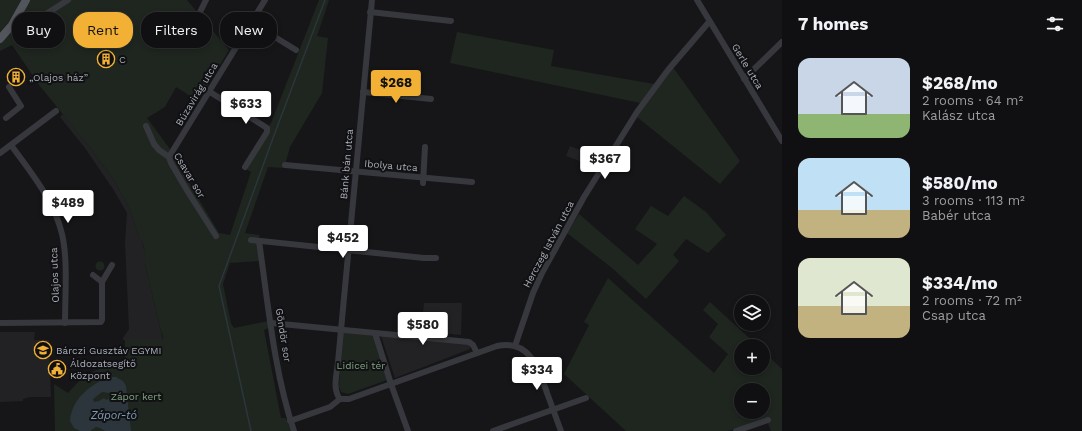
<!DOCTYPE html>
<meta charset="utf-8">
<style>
:root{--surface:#101012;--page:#19191b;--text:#f1f3f6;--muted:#9c9d9f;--line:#303032;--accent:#f2b134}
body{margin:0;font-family:"Work Sans",sans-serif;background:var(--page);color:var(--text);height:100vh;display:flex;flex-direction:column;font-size:15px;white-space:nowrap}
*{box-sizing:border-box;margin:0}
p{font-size:13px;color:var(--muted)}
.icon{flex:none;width:22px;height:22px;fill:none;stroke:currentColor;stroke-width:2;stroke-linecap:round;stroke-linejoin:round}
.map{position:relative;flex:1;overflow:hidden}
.details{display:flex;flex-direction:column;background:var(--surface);width:300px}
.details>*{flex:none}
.top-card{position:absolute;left:12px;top:12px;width:380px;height:36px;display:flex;gap:8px}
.fabs{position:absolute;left:734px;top:295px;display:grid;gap:8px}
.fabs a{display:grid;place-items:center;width:36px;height:36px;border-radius:50%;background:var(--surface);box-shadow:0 2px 6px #0003,0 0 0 1px var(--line);font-size:20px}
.price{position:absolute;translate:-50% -34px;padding:0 9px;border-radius:4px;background:#fff;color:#222;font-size:13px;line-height:26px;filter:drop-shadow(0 1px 2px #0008)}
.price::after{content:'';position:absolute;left:50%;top:24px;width:12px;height:9px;margin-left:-6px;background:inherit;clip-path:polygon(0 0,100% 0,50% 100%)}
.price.on{background:var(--accent);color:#111}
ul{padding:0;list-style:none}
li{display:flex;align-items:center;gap:12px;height:100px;padding:0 16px}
li span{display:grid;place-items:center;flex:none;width:112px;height:80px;border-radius:12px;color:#555}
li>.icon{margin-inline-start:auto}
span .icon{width:48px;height:48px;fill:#fffc;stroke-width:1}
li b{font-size:17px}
h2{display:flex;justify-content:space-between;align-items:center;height:48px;padding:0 16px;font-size:17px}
.chip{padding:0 14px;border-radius:16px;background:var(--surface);box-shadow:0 2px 6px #0003,0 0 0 1px var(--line);font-size:14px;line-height:36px}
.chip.on{background:var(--accent);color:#111}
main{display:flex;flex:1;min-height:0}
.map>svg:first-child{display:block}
.built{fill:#222225}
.green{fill:#1e261f;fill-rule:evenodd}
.water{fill:#2c353c;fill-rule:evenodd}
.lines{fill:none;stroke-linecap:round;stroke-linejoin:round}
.stream{stroke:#2c353c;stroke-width:1.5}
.minor{stroke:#37383d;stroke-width:6}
.major{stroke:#53555c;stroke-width:8}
.labels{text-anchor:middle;stroke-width:4;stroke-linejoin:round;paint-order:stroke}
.poi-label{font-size:10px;fill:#a8adb8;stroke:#111113;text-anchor:start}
.street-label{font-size:10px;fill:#a8adb8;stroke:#111113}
.park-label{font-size:10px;fill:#7fa381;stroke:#111113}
.water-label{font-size:11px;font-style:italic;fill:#7f9bb3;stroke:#111113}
</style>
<main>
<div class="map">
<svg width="782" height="431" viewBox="0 0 782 431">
<rect width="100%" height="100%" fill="#161618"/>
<g class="built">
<path d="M 63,114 L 88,145 L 114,180 L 130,210 L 139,237 L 141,238 L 145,253 L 145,264 L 163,340 L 123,340 L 123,338 L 129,329 L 125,243 L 127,213 L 113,189 L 85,148 L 60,117 Z"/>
<path d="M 570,146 L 597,156 L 593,166 L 566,156 Z"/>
<path d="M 424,303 L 462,303 L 461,335 L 421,331 Z"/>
<path d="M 0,332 L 35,332 L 34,340 L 49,340 L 51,397 L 30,397 L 23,399 L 23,401 L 0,402 Z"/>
<path d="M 381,336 L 469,344 L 470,349 L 395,378 Z"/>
</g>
<g class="green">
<path d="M 0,0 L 187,0 L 229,50 L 198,101 L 176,87 L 165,107 L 147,118 L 170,149 L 177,163 L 219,233 L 230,235 L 251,172 L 243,167 L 271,123 L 319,0 L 329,0 L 317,36 L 328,38 L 322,93 L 290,147 L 284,168 L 268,167 L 245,233 L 260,235 L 258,240 L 260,262 L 259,261 L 230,263 L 223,284 L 231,323 L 234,328 L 268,321 L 268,328 L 264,330 L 281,418 L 286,418 L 291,431 L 55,431 L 54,384 L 68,393 C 81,379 88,371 107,367 C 113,365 119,365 125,362 L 125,340 L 163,340 L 163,336 L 161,331 L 145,264 C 145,255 145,243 139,237 L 130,210 L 114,180 L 88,145 L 39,85 L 12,45 L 0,51 Z"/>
<path d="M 457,32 L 554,50 L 551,66 L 654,84 L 670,63 L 740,161 L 720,184 L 637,117 L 645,104 L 450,63 Z"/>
<path d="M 684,196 L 706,212 L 726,235 L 708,253 L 686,239 L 673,255 L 679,261 L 646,299 L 612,268 L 567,233 L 579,214 L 638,265 L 657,244 L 635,229 L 651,206 L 668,216 Z"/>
<circle cx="100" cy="266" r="4.5"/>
<path d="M 608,278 L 714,373 L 728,354 L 709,337 L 718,324 L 703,310 L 710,302 L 758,346 L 741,346 L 741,368 L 763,368 L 763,351 L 782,369 L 782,431 L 771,431 L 766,418 L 728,431 L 626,431 L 564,374 L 589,325 L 584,322 ZM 741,390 L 763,390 L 763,412 L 741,412 Z"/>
<path d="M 343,332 L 374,336 L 387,380 L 348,394 L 341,392 L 339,387 Z"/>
</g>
<path class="water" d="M 108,377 L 116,377 L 123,381 L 126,386 L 131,431 L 105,431 L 100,428 L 96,427 L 90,431 L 80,431 L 74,428 L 70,421 C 72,399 89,386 108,377 ZM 102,392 L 110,393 L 112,396 L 111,398 L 106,400 L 104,398 L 99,401 L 94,402 L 93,399 Z"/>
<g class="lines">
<path class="stream" d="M 251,431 L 219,286 L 273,138 L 325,0"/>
<g class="minor">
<path d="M 372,0 L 338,362 C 337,374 332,389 340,399 L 349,399 L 497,346 C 530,339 539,369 547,393 C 552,406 556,418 561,431"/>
<path d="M 697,0 L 782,141"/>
<path d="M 200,12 L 206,0"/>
<path d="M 370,12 L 451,21"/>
<path d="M 252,23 L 296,50"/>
<path d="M 12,25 L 18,28 L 24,28 L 68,0"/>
<path d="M 744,79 L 782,42"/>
<path d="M 210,92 L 267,128 L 267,132 L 245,167"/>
<path d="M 363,92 L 431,99"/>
<path d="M 6,118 L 21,106 L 9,87"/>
<path d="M 146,126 L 154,144 L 159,150 L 169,157 L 171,163 L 188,192 L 216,236"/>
<path d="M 11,145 C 31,173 54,200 62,234 C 68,259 65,296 65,323"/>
<path d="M 0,153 L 56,111"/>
<path d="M 169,157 L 265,0"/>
<path d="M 285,165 L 472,182"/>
<path d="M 423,183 L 425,147"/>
<path d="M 251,240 L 424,258 L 436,258"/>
<path d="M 259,241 C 268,303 274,372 294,431"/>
<path d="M 93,275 L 102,282"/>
<path d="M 0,323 L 101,322 L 102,320 L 102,282 L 112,265"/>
<path d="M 271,323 L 469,342 L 473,345 L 477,353"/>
<path d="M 375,333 L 391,384 L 408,431"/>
<path d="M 515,346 L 533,293 L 542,273 L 584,197 L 637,112 L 668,70 L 709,22"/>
<path d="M 290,421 L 330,407 L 340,399"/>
<path d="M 493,431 L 586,398"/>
<path d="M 736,431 L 768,420"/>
</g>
<path class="major" d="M 0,39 L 12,25 L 26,0"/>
</g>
<defs>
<symbol id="building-ring" viewBox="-11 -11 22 22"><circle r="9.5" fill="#111113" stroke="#f2b134" stroke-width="1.5"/><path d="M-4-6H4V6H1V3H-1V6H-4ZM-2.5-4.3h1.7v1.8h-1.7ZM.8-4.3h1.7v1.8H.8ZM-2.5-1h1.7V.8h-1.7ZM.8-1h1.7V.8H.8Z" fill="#f2b134"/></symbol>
<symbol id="school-ring" viewBox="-11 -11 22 22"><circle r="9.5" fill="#111113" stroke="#f2b134" stroke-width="1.5"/><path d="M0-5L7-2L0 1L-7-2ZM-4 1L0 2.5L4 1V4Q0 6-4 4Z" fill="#f2b134"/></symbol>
<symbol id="civic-ring" viewBox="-11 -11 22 22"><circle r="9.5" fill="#111113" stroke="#f2b134" stroke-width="1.5"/><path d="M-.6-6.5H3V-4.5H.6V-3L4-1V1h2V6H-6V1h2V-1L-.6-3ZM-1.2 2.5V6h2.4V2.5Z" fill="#f2b134"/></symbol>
</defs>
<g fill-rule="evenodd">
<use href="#building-ring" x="96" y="49" width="20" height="20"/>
<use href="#building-ring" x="6" y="67" width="20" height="20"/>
<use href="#school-ring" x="33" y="340" width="20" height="20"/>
<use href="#civic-ring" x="47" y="359" width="20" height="20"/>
</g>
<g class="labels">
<g class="poi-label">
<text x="119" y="63">C</text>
<text x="29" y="81">„Olajos ház”</text>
<text x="56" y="354">Bárczi Gusztáv EGYMI</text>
<text x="70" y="367">Áldozatsegítő<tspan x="70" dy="12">Központ</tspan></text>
</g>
<g class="street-label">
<text transform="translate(748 66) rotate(59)" y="4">Gerle utca</text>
<text transform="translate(196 94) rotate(-59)" y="4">Búzavirág utca</text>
<text transform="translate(346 164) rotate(-85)" y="4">Bánk bán utca</text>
<text transform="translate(391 165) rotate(5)" y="4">Ibolya utca</text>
<text transform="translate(190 175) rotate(59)" y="4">Csavar sor</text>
<text transform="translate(548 244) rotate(-62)" y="4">Herczeg István utca</text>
<text transform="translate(54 275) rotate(-92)" y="4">Olajos utca</text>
<text transform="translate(284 335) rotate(81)" y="4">Göndör sor</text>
</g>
<g class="park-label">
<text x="361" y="369">Lidicei tér</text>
<text x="136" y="400">Zápor kert</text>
</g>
<g class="water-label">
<text x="114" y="419">Zápor-tó</text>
</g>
</g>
</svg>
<div class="fabs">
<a><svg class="icon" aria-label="layers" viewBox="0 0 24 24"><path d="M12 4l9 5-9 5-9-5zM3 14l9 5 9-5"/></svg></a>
<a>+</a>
<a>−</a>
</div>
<b class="price on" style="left:396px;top:104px">$268</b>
<b class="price" style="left:246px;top:125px">$633</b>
<b class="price" style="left:605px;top:180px">$367</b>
<b class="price" style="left:68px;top:224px">$489</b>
<b class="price" style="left:343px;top:259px">$452</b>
<b class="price" style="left:423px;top:346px">$580</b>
<b class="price" style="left:537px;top:391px">$334</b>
<div class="top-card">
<a class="chip">Buy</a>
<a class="chip on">Rent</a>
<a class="chip">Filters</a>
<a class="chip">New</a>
</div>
</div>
<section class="details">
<h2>7 homes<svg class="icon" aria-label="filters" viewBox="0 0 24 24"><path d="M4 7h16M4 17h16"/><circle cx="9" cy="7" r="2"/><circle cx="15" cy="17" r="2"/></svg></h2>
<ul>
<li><span style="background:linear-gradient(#c9d6e8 70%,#8fb573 0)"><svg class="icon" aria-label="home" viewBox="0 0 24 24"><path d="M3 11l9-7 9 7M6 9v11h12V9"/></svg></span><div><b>$268/mo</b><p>2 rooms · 64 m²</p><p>Kalász utca</p></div></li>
<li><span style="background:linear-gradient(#bfe0f5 65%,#c2b280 0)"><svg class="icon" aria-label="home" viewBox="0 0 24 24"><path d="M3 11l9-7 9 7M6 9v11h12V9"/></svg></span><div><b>$580/mo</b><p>3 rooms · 113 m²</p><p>Babér utca</p></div></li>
<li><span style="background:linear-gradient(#dfe7d0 60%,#c2b280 0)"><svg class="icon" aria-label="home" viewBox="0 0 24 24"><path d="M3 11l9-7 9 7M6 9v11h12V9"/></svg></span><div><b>$334/mo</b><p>2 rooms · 72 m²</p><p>Csap utca</p></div></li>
</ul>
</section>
</main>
